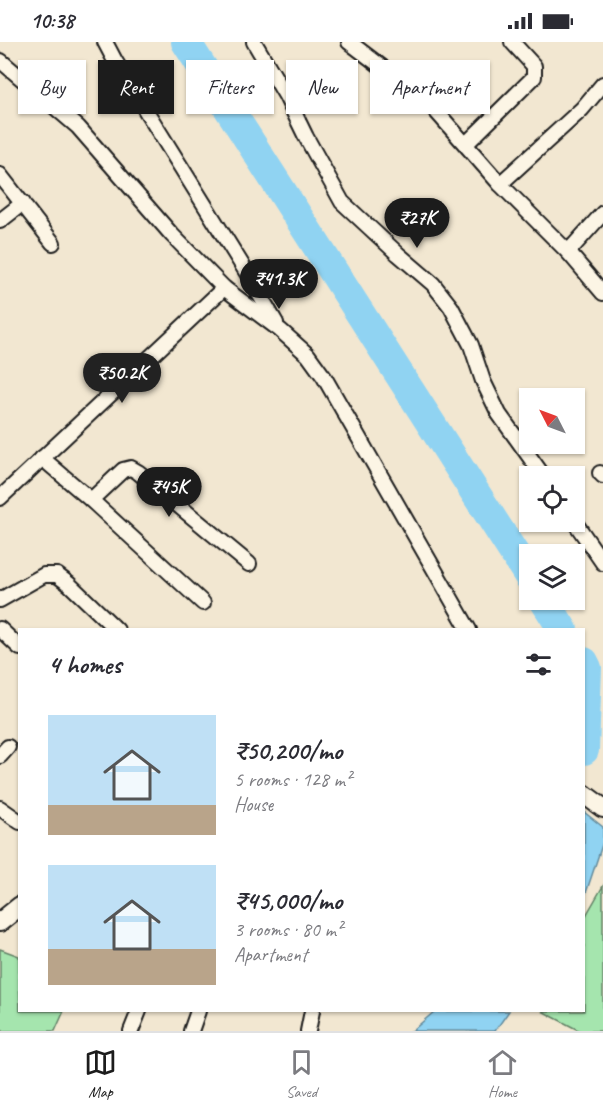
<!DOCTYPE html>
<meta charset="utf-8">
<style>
:root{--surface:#fff;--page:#f7f7f7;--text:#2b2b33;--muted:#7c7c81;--line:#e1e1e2;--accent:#1c1c1c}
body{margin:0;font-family:Caveat,sans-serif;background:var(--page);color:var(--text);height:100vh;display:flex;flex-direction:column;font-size:22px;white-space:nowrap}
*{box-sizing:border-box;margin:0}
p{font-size:20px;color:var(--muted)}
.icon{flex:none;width:33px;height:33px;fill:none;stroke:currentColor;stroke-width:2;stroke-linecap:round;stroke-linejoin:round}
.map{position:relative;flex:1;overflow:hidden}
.panel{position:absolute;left:18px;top:586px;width:567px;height:384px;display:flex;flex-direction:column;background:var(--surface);border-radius:0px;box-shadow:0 2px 4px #0004}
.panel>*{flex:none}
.hud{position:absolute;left:18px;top:18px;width:567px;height:54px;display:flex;gap:12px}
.needle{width:39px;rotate:312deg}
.tools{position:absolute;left:519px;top:346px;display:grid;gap:12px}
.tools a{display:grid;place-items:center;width:66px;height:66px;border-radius:0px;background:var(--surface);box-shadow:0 2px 4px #0004;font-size:30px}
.price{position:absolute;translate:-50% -51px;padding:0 14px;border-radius:21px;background:var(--accent);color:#fff;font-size:20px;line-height:39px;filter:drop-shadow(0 2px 3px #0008)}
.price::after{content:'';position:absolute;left:50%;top:36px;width:18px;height:14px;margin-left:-9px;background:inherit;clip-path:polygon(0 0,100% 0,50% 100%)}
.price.on{background:#222;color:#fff}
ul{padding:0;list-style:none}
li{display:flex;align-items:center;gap:18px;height:150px;padding:0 30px}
li span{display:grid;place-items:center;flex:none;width:168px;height:120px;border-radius:0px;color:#555}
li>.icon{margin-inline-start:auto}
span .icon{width:72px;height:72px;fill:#fffc;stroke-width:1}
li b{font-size:26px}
h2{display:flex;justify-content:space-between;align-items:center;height:72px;padding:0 30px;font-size:26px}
.tag{padding:0 21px;border-radius:0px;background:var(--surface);box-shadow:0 2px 4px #0004;font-size:21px;line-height:54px}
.tag.on{background:var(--accent);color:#fff}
.status{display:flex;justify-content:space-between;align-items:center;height:42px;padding:0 30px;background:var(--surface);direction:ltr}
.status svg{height:16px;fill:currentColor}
.dock{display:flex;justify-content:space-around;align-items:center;height:84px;border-top:2px solid var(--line);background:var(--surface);font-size:16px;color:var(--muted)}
.dock a{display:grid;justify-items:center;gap:3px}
.dock .on{color:var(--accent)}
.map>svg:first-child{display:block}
.green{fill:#a5e5ae;stroke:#608065;stroke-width:1.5}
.water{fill:#90d3f2;stroke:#628a9c;stroke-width:1.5}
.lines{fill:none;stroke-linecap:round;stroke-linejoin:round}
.river{stroke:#90d3f2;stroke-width:30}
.street-casing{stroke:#1c1c1c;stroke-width:18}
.secondary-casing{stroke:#1c1c1c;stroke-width:22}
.street{stroke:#fcf5e5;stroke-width:14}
.secondary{stroke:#fcf5e5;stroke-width:18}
</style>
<div class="status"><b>10:38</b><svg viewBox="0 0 49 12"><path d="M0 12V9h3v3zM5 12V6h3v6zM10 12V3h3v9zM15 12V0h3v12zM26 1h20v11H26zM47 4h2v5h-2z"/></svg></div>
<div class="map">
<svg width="603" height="989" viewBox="0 0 603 989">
<rect width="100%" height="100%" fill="#f2e7d1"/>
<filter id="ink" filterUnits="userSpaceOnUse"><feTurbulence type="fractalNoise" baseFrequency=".0167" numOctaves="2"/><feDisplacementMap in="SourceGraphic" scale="12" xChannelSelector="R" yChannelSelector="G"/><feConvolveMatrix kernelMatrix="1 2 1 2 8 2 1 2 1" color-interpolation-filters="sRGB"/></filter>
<g filter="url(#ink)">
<g class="green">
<path d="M 603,844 L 603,989 L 580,989 L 542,969 L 584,969 L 584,877 Z"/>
<path d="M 0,907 L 19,914 L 20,969 L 64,969 L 55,989 L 3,989 L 0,987 Z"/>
</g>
<g class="water">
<path d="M 584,770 L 603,785 L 603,800 L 587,848 L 584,855 Z"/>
<path d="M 435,969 L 509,969 L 495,989 L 412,989 Z"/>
</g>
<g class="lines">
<g class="river">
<path d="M 186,0 L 530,536"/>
<path d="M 544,558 L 563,588"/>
<path d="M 584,620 L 587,626 L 584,708"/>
</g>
<defs>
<g id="street">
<path d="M 105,0 L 115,19 L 247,231 L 276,281"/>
<path d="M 254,0 L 286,54 L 306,95 L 342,160 L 398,212 L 433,242 L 451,265 L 471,303 L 483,339 L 499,372 L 544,435"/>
<path d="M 349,0 L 428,60 L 500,142 L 568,210 L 603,251"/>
<path d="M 1,19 L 78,85 L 172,193 L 224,246 L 280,288 L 308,313 L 324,335 L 469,588"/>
<path d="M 466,102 L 534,35 L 534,24 L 512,0"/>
<path d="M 0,133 L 53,201"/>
<path d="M 500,142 L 582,67 L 603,42"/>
<path d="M 0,179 L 23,161"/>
<path d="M 568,210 L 603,171"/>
<path d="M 42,416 L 91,458 L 203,561"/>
<path d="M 600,431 L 603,434"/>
<path d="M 0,456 L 224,246"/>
<path d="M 91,458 L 123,428 L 131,426 L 138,430 L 249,522"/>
<path d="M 574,479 L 603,521"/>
<path d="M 0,558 L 44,533 L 57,533 L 69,542 L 117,588"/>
<path d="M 0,587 L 20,606"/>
<path d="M 0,714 L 8,705"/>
<path d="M 0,766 L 20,780"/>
<path d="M 131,989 L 139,969"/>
<path d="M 191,989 L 198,969"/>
<path d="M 308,989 L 312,969"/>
</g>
<g id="secondary">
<path d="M 584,752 L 603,766"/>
<path d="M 0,880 L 20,864"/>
</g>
</defs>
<use href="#street" class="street-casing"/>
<use href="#secondary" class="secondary-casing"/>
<use href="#street" class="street"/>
<use href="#secondary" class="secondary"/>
</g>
</g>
</svg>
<div class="tools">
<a><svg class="needle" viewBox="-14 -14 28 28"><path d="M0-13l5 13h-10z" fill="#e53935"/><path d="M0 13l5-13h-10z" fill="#7c7c81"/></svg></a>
<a><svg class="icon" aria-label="locate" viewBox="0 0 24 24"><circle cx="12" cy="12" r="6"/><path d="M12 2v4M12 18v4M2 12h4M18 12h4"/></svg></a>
<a><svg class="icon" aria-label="layers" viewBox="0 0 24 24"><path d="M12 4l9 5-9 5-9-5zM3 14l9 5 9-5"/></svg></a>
</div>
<b class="price" style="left:417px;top:207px">₹27K</b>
<b class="price" style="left:279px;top:268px">₹41.3K</b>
<b class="price on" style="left:122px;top:362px">₹50.2K</b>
<b class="price" style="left:169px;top:476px">₹45K</b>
<div class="hud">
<a class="tag">Buy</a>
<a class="tag on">Rent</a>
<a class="tag">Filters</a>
<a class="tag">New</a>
<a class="tag">Apartment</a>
</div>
<section class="panel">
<h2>4 homes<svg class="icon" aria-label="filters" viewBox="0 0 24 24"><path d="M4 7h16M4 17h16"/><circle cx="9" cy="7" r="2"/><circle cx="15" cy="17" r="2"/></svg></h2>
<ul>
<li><span style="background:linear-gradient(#bfe0f5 75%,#b9a48a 0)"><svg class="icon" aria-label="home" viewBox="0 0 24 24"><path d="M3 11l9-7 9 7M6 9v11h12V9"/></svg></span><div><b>₹50,200/mo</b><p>5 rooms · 128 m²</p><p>House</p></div></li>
<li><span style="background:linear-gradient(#bfe0f5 70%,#b9a48a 0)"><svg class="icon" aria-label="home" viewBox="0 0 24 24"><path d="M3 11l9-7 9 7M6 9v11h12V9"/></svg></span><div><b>₹45,000/mo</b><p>3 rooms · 80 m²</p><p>Apartment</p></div></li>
</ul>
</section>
</div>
<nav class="dock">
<a class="on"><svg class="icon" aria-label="map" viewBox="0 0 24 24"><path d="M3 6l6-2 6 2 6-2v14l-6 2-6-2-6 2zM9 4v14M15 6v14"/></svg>Map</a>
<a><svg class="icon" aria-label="saved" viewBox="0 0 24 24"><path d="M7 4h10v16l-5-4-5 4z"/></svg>Saved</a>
<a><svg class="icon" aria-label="home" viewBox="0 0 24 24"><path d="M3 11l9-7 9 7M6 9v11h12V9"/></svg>Home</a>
</nav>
